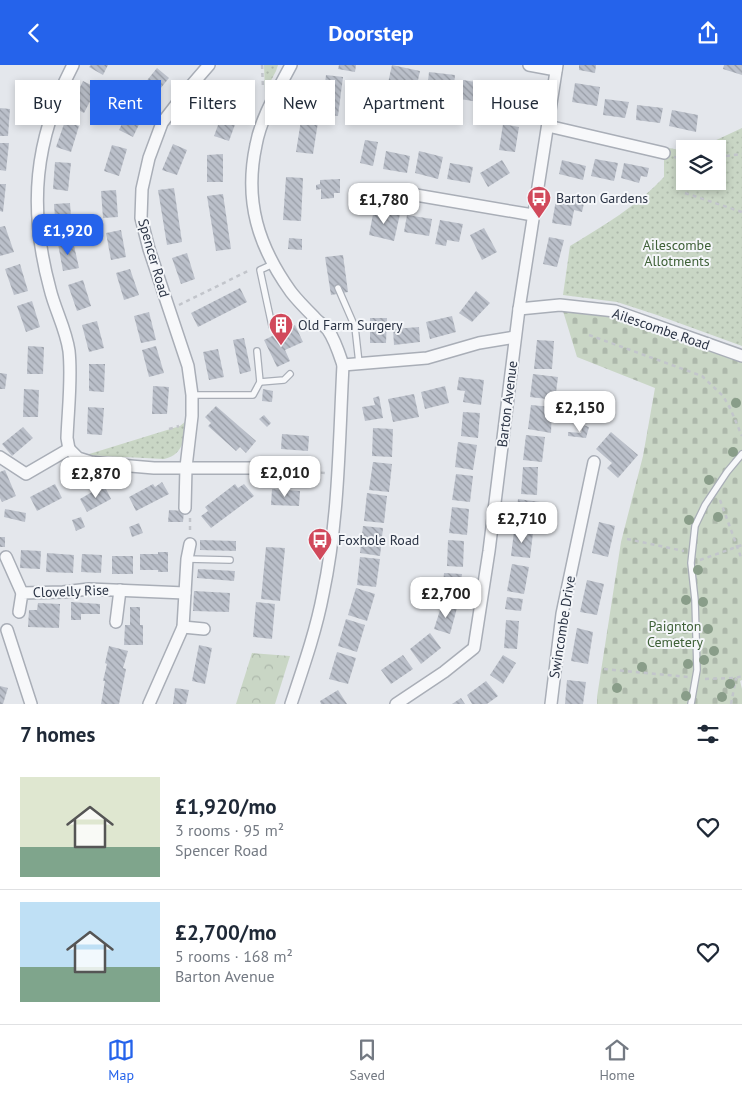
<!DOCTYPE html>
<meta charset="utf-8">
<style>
:root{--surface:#fff;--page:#f6f6f7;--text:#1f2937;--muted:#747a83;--line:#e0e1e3;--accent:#2563eb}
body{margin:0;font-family:"PT Sans",sans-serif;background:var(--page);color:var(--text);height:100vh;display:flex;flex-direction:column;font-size:19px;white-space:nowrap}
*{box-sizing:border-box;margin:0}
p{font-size:16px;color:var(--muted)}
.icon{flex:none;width:28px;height:28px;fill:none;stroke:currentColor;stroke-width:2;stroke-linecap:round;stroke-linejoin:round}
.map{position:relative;height:639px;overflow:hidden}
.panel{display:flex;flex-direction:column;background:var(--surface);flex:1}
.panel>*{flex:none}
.guide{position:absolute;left:15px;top:15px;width:712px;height:45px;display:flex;gap:10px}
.buttons{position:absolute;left:676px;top:75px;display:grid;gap:10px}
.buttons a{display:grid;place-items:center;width:50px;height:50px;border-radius:0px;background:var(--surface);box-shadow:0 2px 8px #0003;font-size:25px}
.price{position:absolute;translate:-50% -42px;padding:0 11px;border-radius:10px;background:#fff;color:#222;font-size:16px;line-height:32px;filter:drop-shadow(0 1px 2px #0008)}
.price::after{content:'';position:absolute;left:50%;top:30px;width:15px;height:11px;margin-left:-8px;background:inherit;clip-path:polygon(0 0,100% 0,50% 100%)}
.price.active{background:var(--accent);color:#fff}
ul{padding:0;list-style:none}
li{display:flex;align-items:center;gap:15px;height:125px;padding:0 20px}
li+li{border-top:1px solid var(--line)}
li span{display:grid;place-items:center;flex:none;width:140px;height:100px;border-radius:0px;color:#555}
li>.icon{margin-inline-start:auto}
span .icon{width:60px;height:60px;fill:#fffc;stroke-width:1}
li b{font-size:21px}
h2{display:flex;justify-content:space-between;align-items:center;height:60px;padding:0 20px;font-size:21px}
.pill{padding:0 18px;border-radius:0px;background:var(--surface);box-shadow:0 2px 8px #0003;font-size:18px;line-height:45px}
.pill.active{background:var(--accent);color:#fff}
header{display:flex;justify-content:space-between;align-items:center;height:65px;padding:0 20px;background:var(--accent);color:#fff;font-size:22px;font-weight:700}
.dock{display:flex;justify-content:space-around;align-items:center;height:70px;border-top:1px solid var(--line);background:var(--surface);font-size:14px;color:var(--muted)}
.dock a{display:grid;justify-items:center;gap:2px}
.dock .active{color:var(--accent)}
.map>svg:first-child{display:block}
.grass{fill:url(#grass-dots)}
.forest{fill:url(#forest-crowns)}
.cemetery{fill:url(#cemetery-stones)}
.building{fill:url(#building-back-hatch)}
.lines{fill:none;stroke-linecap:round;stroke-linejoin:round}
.service-casing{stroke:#a9aeb7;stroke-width:8}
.minor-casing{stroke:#a9aeb7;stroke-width:14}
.path{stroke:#c2c5cb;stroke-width:2.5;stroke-dasharray:4 4;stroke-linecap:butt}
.service{stroke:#f7f8fa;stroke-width:5.5}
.minor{stroke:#f7f8fa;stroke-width:11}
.tree{fill:#899d89}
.labels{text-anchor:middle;stroke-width:4;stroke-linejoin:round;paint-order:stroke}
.poi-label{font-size:14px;fill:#2b3445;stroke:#f4f6f9;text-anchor:start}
.park-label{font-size:14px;fill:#3f6138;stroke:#f4f6f9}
.street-label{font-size:14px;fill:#2b3445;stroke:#f4f6f9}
</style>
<header><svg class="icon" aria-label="back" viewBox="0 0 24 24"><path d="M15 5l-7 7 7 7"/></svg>Doorstep<svg class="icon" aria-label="share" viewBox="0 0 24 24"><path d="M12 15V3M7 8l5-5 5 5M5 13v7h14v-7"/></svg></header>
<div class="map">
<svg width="742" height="639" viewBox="0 0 742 639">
<defs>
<pattern id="grass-dots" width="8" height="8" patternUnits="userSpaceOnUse" patternTransform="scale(1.25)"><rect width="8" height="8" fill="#c9d6c5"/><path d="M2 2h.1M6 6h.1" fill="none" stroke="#adb8ab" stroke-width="1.8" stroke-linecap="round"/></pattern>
<pattern id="forest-crowns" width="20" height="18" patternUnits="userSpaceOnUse" patternTransform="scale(1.25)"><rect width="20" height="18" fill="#c9d6c5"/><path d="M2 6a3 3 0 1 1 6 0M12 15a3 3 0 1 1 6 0" fill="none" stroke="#adb8ab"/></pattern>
<pattern id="cemetery-stones" width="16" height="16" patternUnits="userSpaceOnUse" patternTransform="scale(1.25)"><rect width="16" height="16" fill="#c9d6c5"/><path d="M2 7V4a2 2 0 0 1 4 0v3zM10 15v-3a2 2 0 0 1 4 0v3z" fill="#adb8ab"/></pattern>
<pattern id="building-back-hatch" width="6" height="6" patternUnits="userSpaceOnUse" patternTransform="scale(1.25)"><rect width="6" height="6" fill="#bbc0ca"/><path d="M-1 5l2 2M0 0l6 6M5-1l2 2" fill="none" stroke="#989da6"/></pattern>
</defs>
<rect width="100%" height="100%" fill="#e4e7ec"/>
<g class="grass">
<path d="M 264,0 L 278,0 L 276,6 L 265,27 Z"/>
<path d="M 742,63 L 742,281 L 657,250 L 617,237 L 563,230 L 570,181 C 603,161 637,141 664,112 L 664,82 L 685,86 L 685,116 L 718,116 L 718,84 L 697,84 Z"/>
<path d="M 186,356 C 183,374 185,389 164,394 L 86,390 L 180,361 Z"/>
</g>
<path class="forest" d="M 252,588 L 290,591 L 275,639 L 236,639 Z"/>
<path class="cemetery" d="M 563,246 L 614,252 L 742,297 L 742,615 L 740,616 L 742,624 L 742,639 L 597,639 L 597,632 L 621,477 L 643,391 L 655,323 L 577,292 Z"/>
<g class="building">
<path d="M 91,0 L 108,0 L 103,10 L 89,2 Z"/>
<path d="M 339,0 L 356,0 L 355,7 L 338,4 Z"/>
<path d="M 392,0 L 420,6 L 416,24 L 388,18 Z"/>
<path d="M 579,0 L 596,0 L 595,8 L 579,5 Z"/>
<path d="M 724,0 L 742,0 L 742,10 L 723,4 Z"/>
<path d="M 157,3 L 169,13 L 152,34 L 140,24 Z"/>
<path d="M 429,7 L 455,10 L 453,29 L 427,25 Z"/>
<path d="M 326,10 L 343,12 L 338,51 L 321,49 Z"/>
<path d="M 463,15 L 488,19 L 485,38 L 460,34 Z"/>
<path d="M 83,16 L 97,23 L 84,48 L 71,41 Z"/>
<path d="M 575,18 L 600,22 L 597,41 L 572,37 Z"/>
<path d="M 233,19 L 248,24 L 229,76 L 214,71 Z"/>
<path d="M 509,25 L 525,29 L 519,53 L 504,50 Z"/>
<path d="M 30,29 L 35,42 L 21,47 L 17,34 Z"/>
<path d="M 605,34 L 629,37 L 625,53 L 603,50 Z"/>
<path d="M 131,40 L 145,47 L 133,72 L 119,65 Z"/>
<path d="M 637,40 L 663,43 L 660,58 L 636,55 Z"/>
<path d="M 0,43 L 10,44 L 8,71 L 0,71 Z"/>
<path d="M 672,45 L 698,50 L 696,67 L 669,61 Z"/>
<path d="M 302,49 L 319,51 L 313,89 L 296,87 Z"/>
<path d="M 65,56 L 79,61 L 71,87 L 56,82 Z"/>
<path d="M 503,59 L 519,62 L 515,87 L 499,85 Z"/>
<path d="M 365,75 L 378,77 L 373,101 L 360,98 Z"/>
<path d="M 0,78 L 9,78 L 6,106 L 0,105 Z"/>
<path d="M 173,79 L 187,85 L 177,110 L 162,105 Z"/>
<path d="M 112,80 L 127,84 L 119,111 L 104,106 Z"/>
<path d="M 386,86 L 410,91 L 407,108 L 383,104 Z"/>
<path d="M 419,86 L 443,92 L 438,114 L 415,108 Z"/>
<path d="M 223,89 L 223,117 L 207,117 L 207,90 Z"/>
<path d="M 595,94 L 618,98 L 614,116 L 591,111 Z"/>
<path d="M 502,95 L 510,108 L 488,122 L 480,108 Z"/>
<path d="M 562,95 L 586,101 L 583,115 L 559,109 Z"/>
<path d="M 55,97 L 71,98 L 68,126 L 53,124 Z"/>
<path d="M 450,98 L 473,102 L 470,118 L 447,114 Z"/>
<path d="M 624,98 L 649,103 L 647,112 L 641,111 L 639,118 L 621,113 Z"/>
<path d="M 286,112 L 303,113 L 301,156 L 283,155 Z"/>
<path d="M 340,114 L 340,128 L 334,128 L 334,133 L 321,134 L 321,124 L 316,125 L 316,120 L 320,119 L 320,115 Z"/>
<path d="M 0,119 L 6,119 L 3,147 L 0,146 Z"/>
<path d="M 174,123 L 182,177 L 167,180 L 158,125 Z"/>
<path d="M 116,125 L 118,152 L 103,153 L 101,126 Z"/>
<path d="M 223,129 L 231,184 L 216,186 L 207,131 Z"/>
<path d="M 557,129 L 585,134 L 582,147 L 574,145 L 571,161 L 552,158 Z"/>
<path d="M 70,138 L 72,166 L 56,167 L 54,139 Z"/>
<path d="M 374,144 L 400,149 L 394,176 L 369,170 Z"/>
<path d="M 407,150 L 432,154 L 429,171 L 404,167 Z"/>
<path d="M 440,155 L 463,159 L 459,177 L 447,175 L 446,181 L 435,179 Z"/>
<path d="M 5,161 L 14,187 L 0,191 L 0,162 Z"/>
<path d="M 484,163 L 497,187 L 482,195 L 470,170 Z"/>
<path d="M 121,165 L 126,192 L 111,195 L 106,168 Z"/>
<path d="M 549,172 L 564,175 L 557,202 L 543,199 Z"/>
<path d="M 289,173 L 302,174 L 302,185 L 288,184 Z"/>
<path d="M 73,176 L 79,203 L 63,206 L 58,179 Z"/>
<path d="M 187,188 L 195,214 L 181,219 L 172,193 Z"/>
<path d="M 343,190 L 348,227 L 331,230 L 325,192 Z"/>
<path d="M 20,199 L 28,226 L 14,230 L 5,204 Z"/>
<path d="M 130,204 L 139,230 L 124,235 L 116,208 Z"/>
<path d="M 83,215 L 91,241 L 77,246 L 68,220 Z"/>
<path d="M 240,223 L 247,237 L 198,262 L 191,248 Z"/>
<path d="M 476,226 L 490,238 L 472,257 L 459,248 Z"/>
<path d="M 32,236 L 40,262 L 26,267 L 17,241 Z"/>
<path d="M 149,247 L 156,275 L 141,278 L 134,251 Z"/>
<path d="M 452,251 L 456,267 L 430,274 L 426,257 Z"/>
<path d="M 370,253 L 387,253 L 386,278 L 370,278 Z"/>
<path d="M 97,256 L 104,283 L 89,287 L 82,260 Z"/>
<path d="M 295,260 L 303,277 L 285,285 L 290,296 L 277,302 L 264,275 Z"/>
<path d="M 419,262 L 420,277 L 394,280 L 393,264 Z"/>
<path d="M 244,273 L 251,306 L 240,309 L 233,275 Z"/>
<path d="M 537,275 L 554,276 L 552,304 L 534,304 Z"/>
<path d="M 28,281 L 44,282 L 43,309 L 27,309 Z"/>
<path d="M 156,281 L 164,308 L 149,312 L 142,285 Z"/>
<path d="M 218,284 L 224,312 L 209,315 L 203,287 Z"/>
<path d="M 89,299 L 105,299 L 104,327 L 89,326 Z"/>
<path d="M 0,308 L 7,309 L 5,324 L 0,324 Z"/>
<path d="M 533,309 L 558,312 L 555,335 L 530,332 Z"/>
<path d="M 459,312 L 484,315 L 481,340 L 463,337 L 465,326 L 457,325 Z"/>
<path d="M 153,321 L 169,322 L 167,349 L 152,349 Z"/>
<path d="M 445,321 L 449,338 L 425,344 L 421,327 Z"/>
<path d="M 24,324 L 39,325 L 38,352 L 23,352 Z"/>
<path d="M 263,324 L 273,326 L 272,337 L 262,336 Z"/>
<path d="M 414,329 L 419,352 L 393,357 L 388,334 Z"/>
<path d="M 586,329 L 595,330 L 593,341 L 584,340 Z"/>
<path d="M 379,331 L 383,353 L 365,356 L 362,342 L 375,340 L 373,333 Z"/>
<path d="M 602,337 L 612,339 L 608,355 L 598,352 Z"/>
<path d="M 531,340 L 552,342 L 551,368 L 528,364 Z"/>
<path d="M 216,341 L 256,376 L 246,388 L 240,382 L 236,386 L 208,361 L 211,358 L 205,352 Z"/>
<path d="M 88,342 L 104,343 L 102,370 L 87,369 Z"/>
<path d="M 463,347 L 480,348 L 478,373 L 461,371 Z"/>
<path d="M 264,350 L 271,358 L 267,362 L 259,354 Z"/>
<path d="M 583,360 L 589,362 L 586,373 L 568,371 L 568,367 L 581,368 Z"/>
<path d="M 23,362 L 33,373 L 12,391 L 2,379 Z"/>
<path d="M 373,363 L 393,364 L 392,392 L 372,391 Z"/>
<path d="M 611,367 L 638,390 L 618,413 L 607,403 L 612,398 L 596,384 Z"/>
<path d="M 282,369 L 309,371 L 308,386 L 281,384 Z"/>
<path d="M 526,370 L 545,372 L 542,397 L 523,395 Z"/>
<path d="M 458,377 L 477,380 L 473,405 L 455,402 Z"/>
<path d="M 373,397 L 392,399 L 389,427 L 369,425 Z"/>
<path d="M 523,402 L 538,402 L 537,430 L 521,429 Z"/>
<path d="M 5,405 L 16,431 L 2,437 L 0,433 L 0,407 Z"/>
<path d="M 456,409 L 473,411 L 470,437 L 452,435 Z"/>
<path d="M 162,417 L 169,429 L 136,446 L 129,432 L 153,419 L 155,422 Z"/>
<path d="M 55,419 L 62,433 L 37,446 L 30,432 Z"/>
<path d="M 235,419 L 238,423 L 244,419 L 254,431 L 211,463 L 201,451 L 208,446 L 205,442 Z"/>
<path d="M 104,420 L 111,434 L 87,447 L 80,434 Z"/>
<path d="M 272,424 L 300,426 L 299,441 L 271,440 Z"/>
<path d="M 367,428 L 387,431 L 384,458 L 364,456 Z"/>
<path d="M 518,434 L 540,437 L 536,463 L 515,461 Z"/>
<path d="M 452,442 L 469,444 L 467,470 L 449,468 Z"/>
<path d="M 5,444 L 26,448 L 25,457 L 4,452 Z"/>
<path d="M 169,445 L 184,446 L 183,457 L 168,457 Z"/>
<path d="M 81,452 L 85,462 L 76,466 L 72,455 Z"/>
<path d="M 599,457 L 615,461 L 608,492 L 592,488 Z"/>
<path d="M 139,458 L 143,468 L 132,472 L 129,462 Z"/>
<path d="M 363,461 L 383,463 L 380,491 L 360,488 Z"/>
<path d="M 514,466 L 533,468 L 530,493 L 511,491 Z"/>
<rect x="0" y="472" width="5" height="10"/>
<path d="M 200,475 L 236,476 L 236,486 L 200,485 Z"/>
<path d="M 448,475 L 464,476 L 463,502 L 447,501 Z"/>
<path d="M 266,482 L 285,483 L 280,536 L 261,534 Z"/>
<path d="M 21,485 L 41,486 L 40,504 L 20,503 Z"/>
<path d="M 158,487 L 168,487 L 168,507 L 158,507 L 158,505 L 140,505 L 140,489 L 158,489 Z"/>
<path d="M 47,488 L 74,490 L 73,508 L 46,507 Z"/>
<path d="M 82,489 L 102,490 L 101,508 L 81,507 Z"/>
<rect x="112" y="491" width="21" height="18"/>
<path d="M 360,492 L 380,494 L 376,522 L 357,520 Z"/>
<path d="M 512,499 L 529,502 L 524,529 L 507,526 Z"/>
<path d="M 198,504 L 235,506 L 234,516 L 197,513 Z"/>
<path d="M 444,508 L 462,509 L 459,535 L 442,533 Z"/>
<path d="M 587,515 L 604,519 L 597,550 L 580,547 Z"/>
<path d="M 356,523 L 375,529 L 367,556 L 348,550 Z"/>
<path d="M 194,526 L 230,528 L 229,547 L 193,546 Z"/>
<path d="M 507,532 L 523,534 L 521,546 L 505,544 Z"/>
<path d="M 71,537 L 100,539 L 100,549 L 81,549 L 81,555 L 71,555 Z"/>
<path d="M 256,537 L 275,539 L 272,574 L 253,572 Z"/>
<path d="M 38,538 L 60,539 L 59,563 L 28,562 L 29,545 L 37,545 Z"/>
<path d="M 442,539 L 457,543 L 450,569 L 434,564 Z"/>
<path d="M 130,542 L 140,542 L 140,560 L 143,560 L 143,580 L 124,580 L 125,560 L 130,560 Z"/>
<path d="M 346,554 L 365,560 L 357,587 L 338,581 Z"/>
<path d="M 506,555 L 519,556 L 517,584 L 504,583 Z"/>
<path d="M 577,563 L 593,567 L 588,599 L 571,596 Z"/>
<path d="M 430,568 L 441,583 L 421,599 L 410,584 Z"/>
<path d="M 199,580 L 212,583 L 205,619 L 192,616 Z"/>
<path d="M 109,581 L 128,586 L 123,603 L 126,604 L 119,639 L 101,639 L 105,616 L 103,616 L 107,599 L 105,598 Z"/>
<path d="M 337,587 L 356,593 L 348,619 L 329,614 Z"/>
<path d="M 403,590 L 413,604 L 391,619 L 381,605 Z"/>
<path d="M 503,590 L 516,598 L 503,619 L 490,610 Z"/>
<path d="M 567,615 L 586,617 L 583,639 L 565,639 Z"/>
<path d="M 486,616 L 498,631 L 487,639 L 472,639 L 467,630 Z"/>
<path d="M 0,621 L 8,623 L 3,639 L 0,639 Z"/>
<path d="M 175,623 L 189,625 L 186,639 L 173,639 Z"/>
<path d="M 338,625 L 347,639 L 321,639 L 320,636 Z"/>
<path d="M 461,633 L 465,639 L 452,639 Z"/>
</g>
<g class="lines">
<defs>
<g id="service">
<path d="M 338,223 L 355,262 L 359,298"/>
<path d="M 272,261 L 260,205 L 273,199"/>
<path d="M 260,317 L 284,315 L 290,309"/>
<path d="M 192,330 L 253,330 L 260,317 L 257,286"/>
<path d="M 187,494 L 230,495"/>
<path d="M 691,639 L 697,605 L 695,535 L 691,498 L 695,461 L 705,440 L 727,407 L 742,389"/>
</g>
<g id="minor">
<path d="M 291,0 C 278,25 261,52 256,80 C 244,136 258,181 291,227 C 298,236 306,244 314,252 C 318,257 324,260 328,265 C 335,275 339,288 343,300 C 339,376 339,454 323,529 C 316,566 303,603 291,639"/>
<path d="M 529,0 L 556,5"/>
<path d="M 548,61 L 664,88"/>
<path d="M 410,129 L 533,150"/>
<path d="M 519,244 L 560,240 L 615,246 L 742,291"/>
<path d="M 343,300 L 427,293 L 479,278 L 515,272"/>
<path d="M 69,384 L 78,393 L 91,397 L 107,399 L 154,403 L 269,403"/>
<path d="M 0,392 L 26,409 L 69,384 L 67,373 C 68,345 72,314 69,286 C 66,264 55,245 50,224 C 28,143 34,75 73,0"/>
<path d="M 185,443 L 186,402 L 192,351 L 192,330 L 188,301 L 149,184 L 141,153 L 142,124 L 149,93 L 162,58 L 189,23 L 209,0"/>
<path d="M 6,492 L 22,528"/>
<path d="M 19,547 L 22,528 L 63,527 L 89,524 L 185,528"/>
<path d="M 116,557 L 120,525"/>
<path d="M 183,562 L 204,564"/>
<path d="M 7,565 L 31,639"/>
<path d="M 149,639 L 183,562 L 187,494 L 190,479"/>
<path d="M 396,639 L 444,607 L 474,583 L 489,486 L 519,244 L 557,0"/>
<path d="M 551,639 L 562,549 L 594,397"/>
</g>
</defs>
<use href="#service" class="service-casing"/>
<use href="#minor" class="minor-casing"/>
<g class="path">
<path d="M 262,0 L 263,23"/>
<path d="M 674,92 L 685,94"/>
<path d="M 718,92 L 742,89"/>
<path d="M 685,128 L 742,147"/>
<path d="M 179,240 L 250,205"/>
<path d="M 589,270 L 702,311 L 723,331 L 730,343 L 742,371"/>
<path d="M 169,364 L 179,361"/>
<path d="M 281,404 L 325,408"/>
<path d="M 720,435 L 742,495"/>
<path d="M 190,453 L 190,467"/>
<path d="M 627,474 L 684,486"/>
<path d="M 700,495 L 742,480"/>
<path d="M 604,604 L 688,612"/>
<path d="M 705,614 L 736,613 L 742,611"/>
<path d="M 731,639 L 736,613"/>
</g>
<use href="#service" class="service"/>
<use href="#minor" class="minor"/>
</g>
<g class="tree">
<circle cx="736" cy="338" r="5"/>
<circle cx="733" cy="387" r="5"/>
<circle cx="709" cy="415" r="5"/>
<circle cx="718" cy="452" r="5"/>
<circle cx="689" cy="455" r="5"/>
<circle cx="698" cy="505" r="5"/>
<circle cx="686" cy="535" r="5"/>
<circle cx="703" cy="537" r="5"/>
<circle cx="708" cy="564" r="5"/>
<circle cx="714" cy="586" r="5"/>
<circle cx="704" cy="595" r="5"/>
<circle cx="688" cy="599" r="5"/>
<circle cx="642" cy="602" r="5"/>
<circle cx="730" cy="619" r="5"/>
<circle cx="617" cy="623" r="5"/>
<circle cx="686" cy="631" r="5"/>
<circle cx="722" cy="632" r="5"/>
</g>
<defs>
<symbol id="bus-pin" viewBox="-11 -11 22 30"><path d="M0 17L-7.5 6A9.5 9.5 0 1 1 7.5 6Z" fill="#d1495b" stroke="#f4f6f9"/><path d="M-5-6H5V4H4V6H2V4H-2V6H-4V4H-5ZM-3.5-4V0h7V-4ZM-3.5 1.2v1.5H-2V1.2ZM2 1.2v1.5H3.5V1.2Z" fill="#fff"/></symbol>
<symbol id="building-pin" viewBox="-11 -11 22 30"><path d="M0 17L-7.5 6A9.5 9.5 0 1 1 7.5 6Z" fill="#d1495b" stroke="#f4f6f9"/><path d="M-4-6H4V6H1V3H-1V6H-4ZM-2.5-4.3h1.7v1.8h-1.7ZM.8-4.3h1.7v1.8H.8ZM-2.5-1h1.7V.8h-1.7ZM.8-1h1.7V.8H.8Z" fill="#fff"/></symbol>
</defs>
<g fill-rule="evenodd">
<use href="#bus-pin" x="525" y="119" width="28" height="38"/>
<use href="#building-pin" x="267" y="246" width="28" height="38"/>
<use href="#bus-pin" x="306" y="461" width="28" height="38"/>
</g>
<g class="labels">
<g class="poi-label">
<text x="556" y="138">Barton Gardens</text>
<text x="298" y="265">Old Farm Surgery</text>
<text x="338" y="480">Foxhole Road</text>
</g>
<g class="park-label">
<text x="677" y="185">Ailescombe<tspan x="677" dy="16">Allotments</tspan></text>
<text x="675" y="566">Paignton<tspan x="675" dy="16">Cemetery</tspan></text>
</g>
<g class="street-label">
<text transform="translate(154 193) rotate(74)" y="5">Spencer Road</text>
<text transform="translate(661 264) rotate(19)" y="5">Ailescombe Road</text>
<text transform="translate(507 339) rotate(-83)" y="5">Barton Avenue</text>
<text transform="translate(71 526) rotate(-2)" y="5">Clovelly Rise</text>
<text transform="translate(562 562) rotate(-81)" y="5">Swincombe Drive</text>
</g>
</g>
</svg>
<div class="buttons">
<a><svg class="icon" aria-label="layers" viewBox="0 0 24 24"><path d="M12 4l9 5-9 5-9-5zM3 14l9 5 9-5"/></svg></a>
</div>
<b class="price" style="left:384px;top:160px">£1,780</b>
<b class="price active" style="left:68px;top:191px">£1,920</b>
<b class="price" style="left:580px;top:368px">£2,150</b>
<b class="price" style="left:285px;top:433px">£2,010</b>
<b class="price" style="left:96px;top:434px">£2,870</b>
<b class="price" style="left:522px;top:479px">£2,710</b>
<b class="price" style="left:446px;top:554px">£2,700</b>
<div class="guide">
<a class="pill">Buy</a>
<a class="pill active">Rent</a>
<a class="pill">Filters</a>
<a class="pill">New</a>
<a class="pill">Apartment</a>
<a class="pill">House</a>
</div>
</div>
<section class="panel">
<h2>7 homes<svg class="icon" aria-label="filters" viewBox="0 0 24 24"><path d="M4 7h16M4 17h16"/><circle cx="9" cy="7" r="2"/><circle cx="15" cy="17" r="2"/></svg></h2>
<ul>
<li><span style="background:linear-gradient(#dfe7d0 70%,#7fa58c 0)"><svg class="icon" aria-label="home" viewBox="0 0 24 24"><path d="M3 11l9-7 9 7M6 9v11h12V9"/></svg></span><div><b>£1,920/mo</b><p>3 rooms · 95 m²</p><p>Spencer Road</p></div><svg class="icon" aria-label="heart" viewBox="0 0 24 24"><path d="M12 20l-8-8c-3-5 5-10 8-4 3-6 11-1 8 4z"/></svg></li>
<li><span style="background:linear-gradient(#bfe0f5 65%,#7fa58c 0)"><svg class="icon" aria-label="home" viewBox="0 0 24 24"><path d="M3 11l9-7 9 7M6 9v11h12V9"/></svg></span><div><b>£2,700/mo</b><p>5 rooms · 168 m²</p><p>Barton Avenue</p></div><svg class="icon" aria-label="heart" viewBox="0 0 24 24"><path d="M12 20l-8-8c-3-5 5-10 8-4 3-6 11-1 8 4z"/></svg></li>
</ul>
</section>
<nav class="dock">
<a class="active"><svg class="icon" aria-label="map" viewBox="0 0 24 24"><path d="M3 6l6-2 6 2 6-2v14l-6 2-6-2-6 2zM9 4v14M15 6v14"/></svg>Map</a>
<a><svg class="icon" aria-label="saved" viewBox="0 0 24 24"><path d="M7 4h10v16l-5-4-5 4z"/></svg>Saved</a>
<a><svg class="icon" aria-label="home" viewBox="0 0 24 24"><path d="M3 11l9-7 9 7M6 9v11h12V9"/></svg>Home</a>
</nav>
